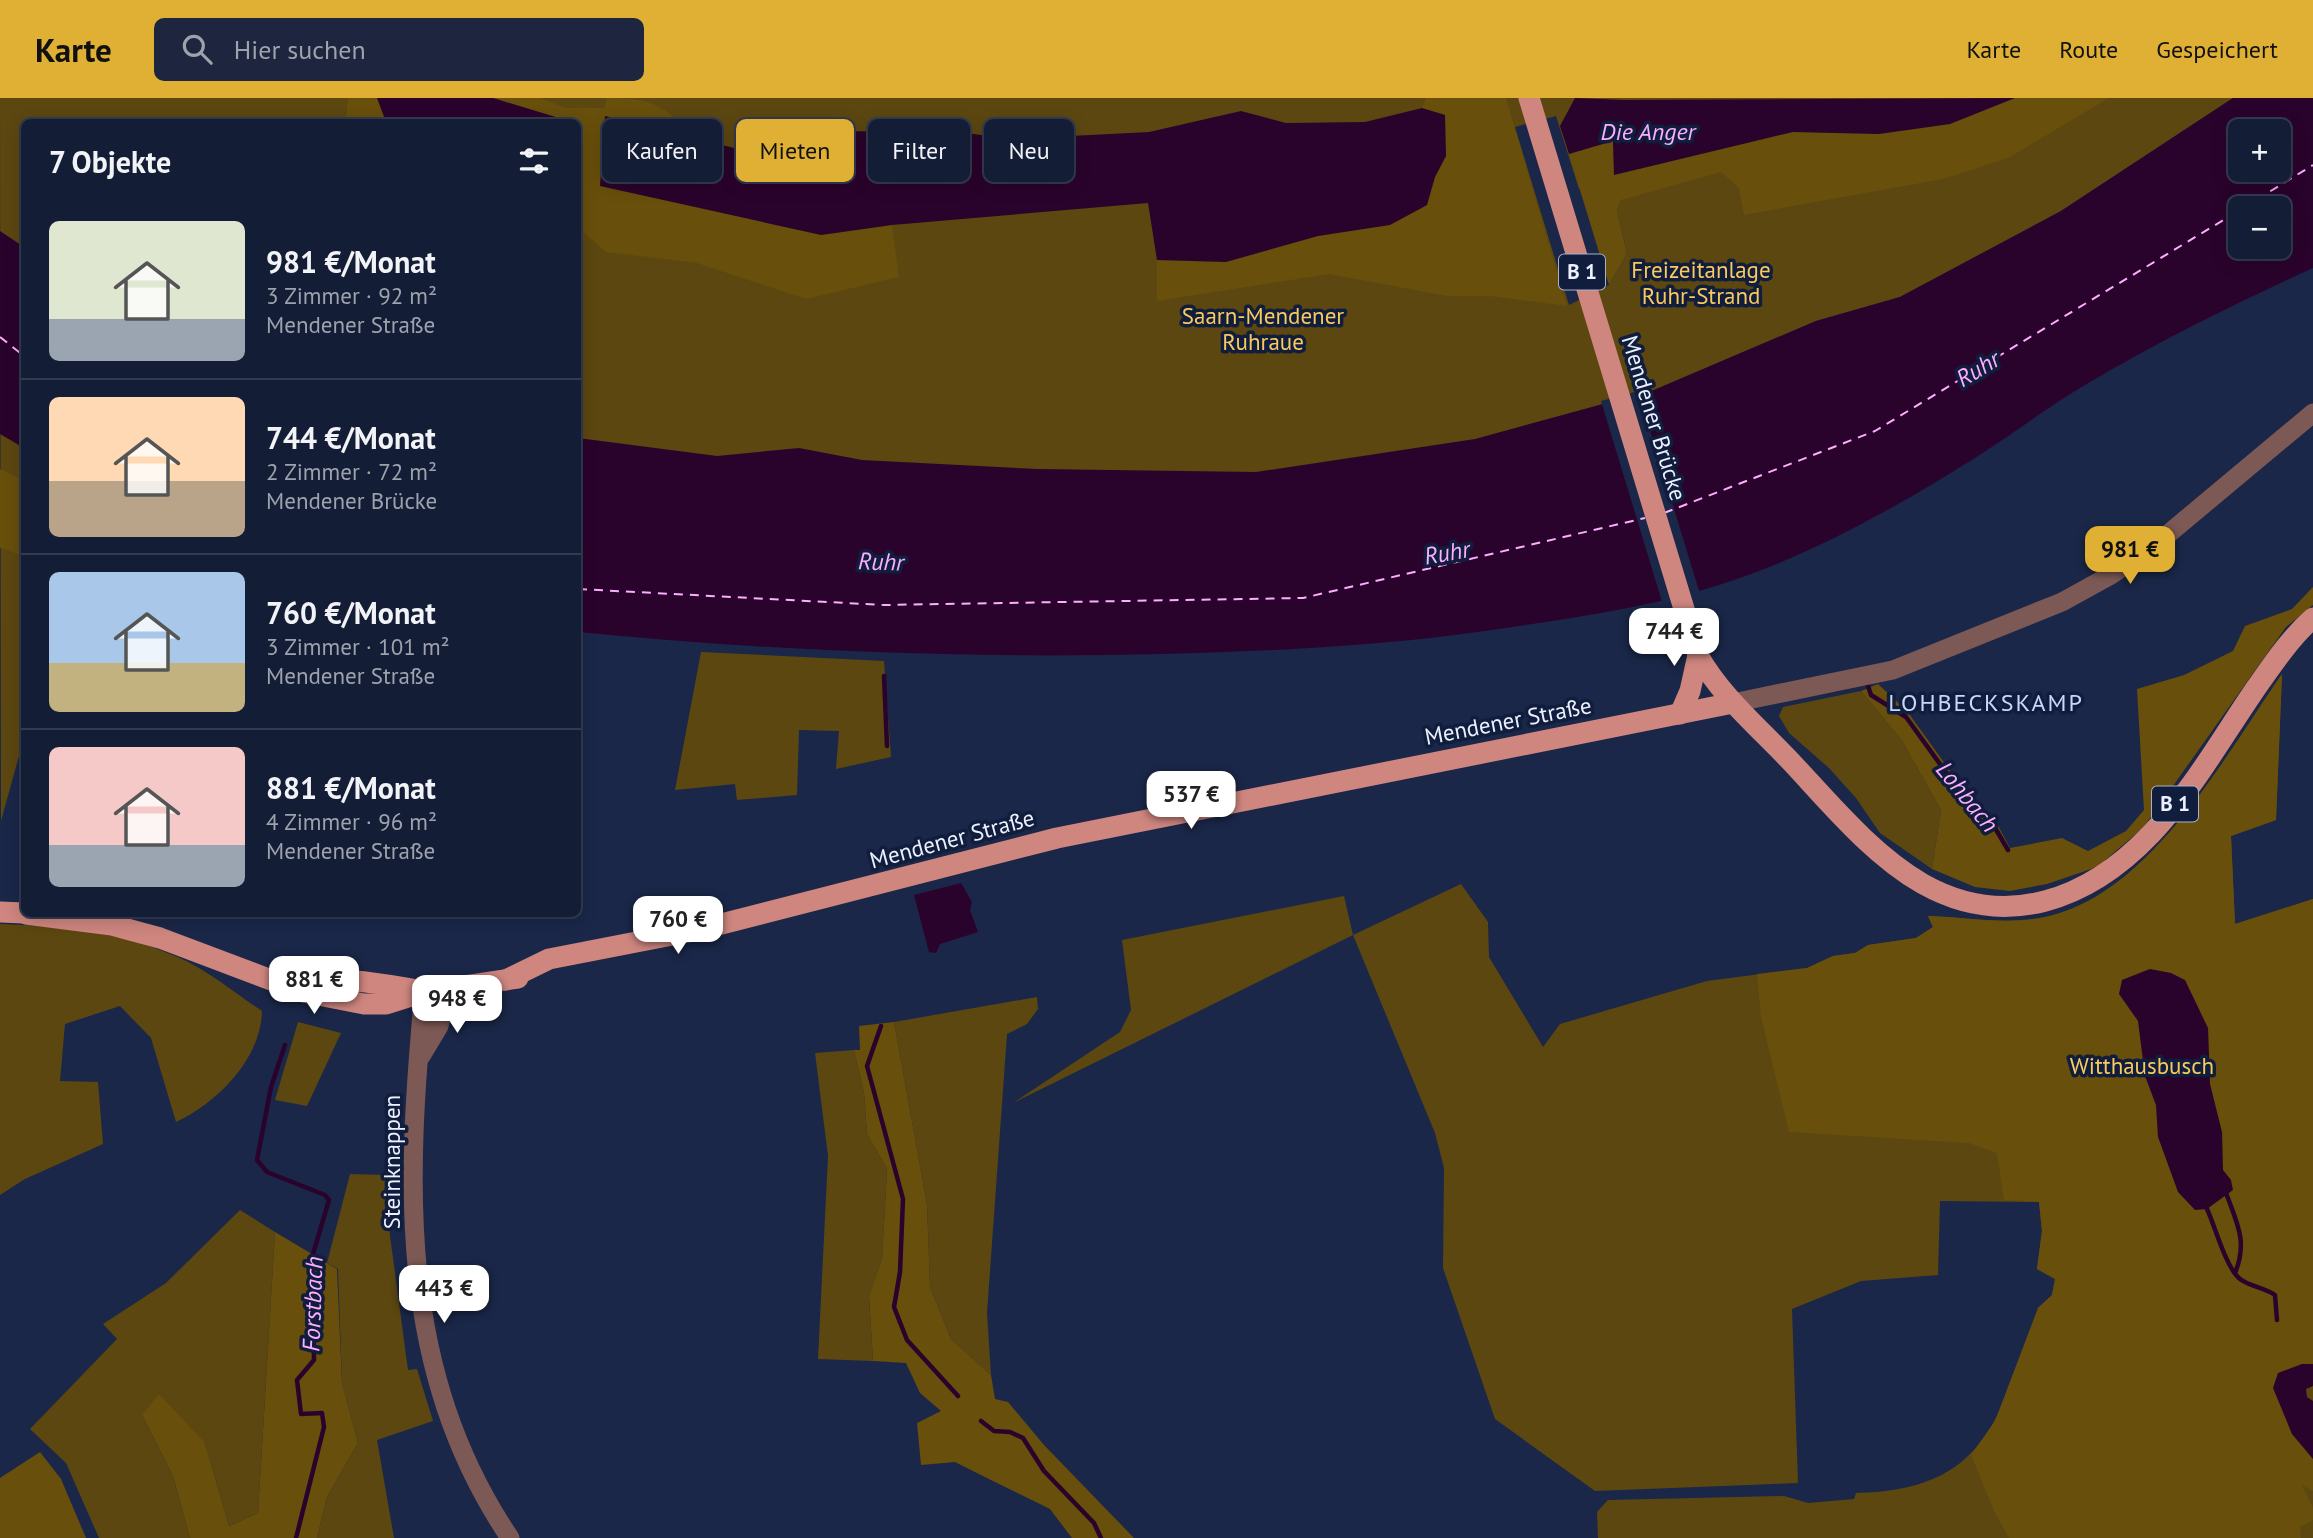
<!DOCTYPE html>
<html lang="de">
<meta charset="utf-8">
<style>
:root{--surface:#141d36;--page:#1d263e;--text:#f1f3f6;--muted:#9da2ad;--line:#333b51;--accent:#e0b034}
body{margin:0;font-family:"PT Sans",sans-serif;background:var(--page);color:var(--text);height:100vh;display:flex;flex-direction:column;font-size:26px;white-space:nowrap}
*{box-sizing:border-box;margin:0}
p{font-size:23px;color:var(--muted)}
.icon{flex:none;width:38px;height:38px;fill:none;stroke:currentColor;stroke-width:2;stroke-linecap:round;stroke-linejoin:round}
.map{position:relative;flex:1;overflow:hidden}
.details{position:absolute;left:21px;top:21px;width:560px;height:798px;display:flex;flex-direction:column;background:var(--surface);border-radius:10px;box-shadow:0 4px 18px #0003,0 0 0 2px var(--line)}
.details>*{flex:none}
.guide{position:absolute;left:602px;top:21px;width:665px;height:63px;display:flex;gap:14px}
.controls{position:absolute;left:2228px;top:21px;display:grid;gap:14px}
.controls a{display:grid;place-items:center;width:63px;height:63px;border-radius:10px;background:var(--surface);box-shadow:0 4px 18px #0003,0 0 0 2px var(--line);font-size:35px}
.price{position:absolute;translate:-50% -60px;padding:0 16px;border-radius:14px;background:#fff;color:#222;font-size:23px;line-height:46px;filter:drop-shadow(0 2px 4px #0008)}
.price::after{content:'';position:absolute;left:50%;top:42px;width:21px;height:16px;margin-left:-10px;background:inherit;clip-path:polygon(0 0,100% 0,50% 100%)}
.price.active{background:var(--accent);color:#111}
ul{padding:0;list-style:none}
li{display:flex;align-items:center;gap:21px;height:175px;padding:0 28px}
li+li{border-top:2px solid var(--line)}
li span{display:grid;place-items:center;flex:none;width:196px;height:140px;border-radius:10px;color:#555}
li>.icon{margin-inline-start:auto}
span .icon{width:84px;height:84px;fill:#fffc;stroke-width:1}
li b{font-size:30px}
h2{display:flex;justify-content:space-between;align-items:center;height:84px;padding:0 28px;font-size:30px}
.chip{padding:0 24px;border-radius:10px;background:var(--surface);box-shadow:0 4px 18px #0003,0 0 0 2px var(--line);font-size:24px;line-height:63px}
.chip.active{background:var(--accent);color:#111}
header{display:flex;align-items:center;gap:42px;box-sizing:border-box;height:98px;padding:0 35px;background:var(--accent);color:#111}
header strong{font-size:33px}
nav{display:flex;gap:38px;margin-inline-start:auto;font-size:24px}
.search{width:490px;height:63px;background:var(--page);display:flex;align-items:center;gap:18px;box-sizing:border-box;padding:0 24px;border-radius:10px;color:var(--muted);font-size:26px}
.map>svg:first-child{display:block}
.green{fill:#5c4711;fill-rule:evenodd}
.forest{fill:#684f0b;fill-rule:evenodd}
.water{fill:#2a032c;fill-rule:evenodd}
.pier{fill:#1a2748}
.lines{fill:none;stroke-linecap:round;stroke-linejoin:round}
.stream{stroke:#2a032c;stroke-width:4.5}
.ferry{stroke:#fdaefe;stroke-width:2;stroke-dasharray:9 7;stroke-linecap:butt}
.minor{stroke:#7d5955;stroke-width:19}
.major{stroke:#cf867f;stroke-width:21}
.labels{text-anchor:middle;stroke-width:7;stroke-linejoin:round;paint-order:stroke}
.shield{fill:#111d3d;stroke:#aab1c4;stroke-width:2}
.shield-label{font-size:21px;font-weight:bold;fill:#ebf1fe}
.park-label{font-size:23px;fill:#f9ca5c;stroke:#111d3d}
.street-label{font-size:23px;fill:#ebf1fe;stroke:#111d3d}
.water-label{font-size:24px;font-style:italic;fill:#fdaefe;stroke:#111d3d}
.neighbourhood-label{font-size:24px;letter-spacing:2px;fill:#c8d8fa;stroke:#111d3d}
</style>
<header>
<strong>Karte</strong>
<div class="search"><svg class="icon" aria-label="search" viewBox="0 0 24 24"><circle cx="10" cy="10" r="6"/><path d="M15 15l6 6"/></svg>Hier suchen</div>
<nav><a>Karte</a><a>Route</a><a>Gespeichert</a></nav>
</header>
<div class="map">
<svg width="2313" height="1440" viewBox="0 0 2313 1440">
<rect width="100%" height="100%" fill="#1a2748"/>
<g class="green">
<path d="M 0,0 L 2233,0 L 2061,113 L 1900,199 L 1816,223 L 1654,292 L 1600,307 L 1635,425 L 578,424 L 578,24 L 24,24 L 24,640 L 1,723 ZM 1556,18 L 1579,91 L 1624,94 L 1617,112 L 1627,156 L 1609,187 L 1569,207 L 1515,29 Z"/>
<path d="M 701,554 L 884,563 L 891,659 L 836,671 L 839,633 L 799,632 L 797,697 L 737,702 L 735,686 L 675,692 Z"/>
<path d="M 2282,576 L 2276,722 L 2231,738 L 2235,826 L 2313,801 L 2313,1440 L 1598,1440 L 1597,1414 L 1608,1402 L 1784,1398 L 1808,1405 L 1854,1401 L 1856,1395 C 1989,1392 1999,1318 2038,1210 L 2052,1197 L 2055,1181 L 2037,1171 L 2042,1133 L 2039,1104 L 1940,1103 L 1938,1177 L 1861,1183 L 1792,1211 L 1798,1385 L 1595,1393 L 1495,1321 L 1443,1170 L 1444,1070 L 1435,1035 L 1353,837 L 1013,1005 L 1120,934 L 1131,912 L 1122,842 L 1344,798 L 1353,837 L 1461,786 L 1488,824 L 1489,859 L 1543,949 L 1560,926 L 1707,883 L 1807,870 L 1833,858 L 1855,855 L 1868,847 L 1916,840 L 1933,829 L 1928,818 C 1967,819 2005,827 2045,819 C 2150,798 2225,658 2282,576 Z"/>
<path d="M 1861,593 L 1902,643 L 1941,712 L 1932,771 L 1880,735 L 1856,700 L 1829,670 L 1789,635 L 1779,618 L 1783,609 Z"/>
<path d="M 0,826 C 68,828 117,833 180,860 C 209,873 236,896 262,913 C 261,961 217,1005 176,1024 L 151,940 L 120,908 L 65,926 L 60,983 L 98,984 L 103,1046 L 25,1081 L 0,1097 Z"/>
<path d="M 1037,899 L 1038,911 L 1027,926 L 1007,936 L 987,1215 L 991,1277 L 951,1241 L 930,1189 L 927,1106 L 894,924 Z"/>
<path d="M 298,924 L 341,935 L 307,1008 L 275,1002 Z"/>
<path d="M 854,952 L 864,995 L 867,1036 L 887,1071 L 882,1161 L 869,1199 L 873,1263 L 818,1261 L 828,1058 L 815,955 Z"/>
<path d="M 350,1076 L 387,1077 L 390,1138 L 408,1272 L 417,1271 L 433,1323 L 377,1342 L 394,1440 L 317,1440 L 327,1399 L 358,1345 L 342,1285 L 338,1171 L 327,1165 Z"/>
<path d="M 240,1112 L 275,1134 L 258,1415 L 229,1428 L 205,1345 L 142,1317 L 173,1378 L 190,1440 L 99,1440 L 66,1365 L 30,1331 L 117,1241 L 103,1226 L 166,1185 Z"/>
</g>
<g class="forest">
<path d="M 348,0 L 377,0 L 386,24 L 350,24 L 346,20 Z"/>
<path d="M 493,0 L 540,0 L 566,10 L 604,10 L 607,0 C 657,0 663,8 697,41 L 605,18 L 821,137 L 892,127 L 899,179 L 806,201 L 697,165 L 606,154 L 578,130 L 581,27 Z"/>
<path d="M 1426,0 L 1506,0 L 1567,208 L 1489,198 L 1447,198 L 1329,176 L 1157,203 L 1157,162 L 1226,164 L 1318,138 L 1390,126 L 1427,107 L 1435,79 L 1446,58 L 1445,17 L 1422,10 Z"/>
<path d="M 2015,0 L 2109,0 L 2008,60 L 1943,81 L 1744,117 L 1739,90 L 1721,74 L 1621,102 L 1617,112 L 1627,156 L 1609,187 L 1569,56 L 1613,42 L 1614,77 L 1793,34 L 1879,36 L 1950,26 Z"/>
<path d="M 0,371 L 24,383 L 24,458 L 0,450 Z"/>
<path d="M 2313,489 L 2313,507 L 2286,529 L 2143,730 L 2097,769 L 2047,786 L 2010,793 L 1975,789 L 1932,771 L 1941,712 L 1902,643 L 1861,593 L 1878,586 L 1907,613 L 1971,702 L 1995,722 L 2010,750 L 2062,740 L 2088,753 L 2126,733 L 2144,712 L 2137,591 L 2184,577 L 2233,553 L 2245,528 L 2292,511 Z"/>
<path d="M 2282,576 L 2276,722 L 2231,738 L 2235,826 L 2313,801 L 2313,1266 L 2302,1266 L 2279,1275 L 2292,1336 L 2313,1361 L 2313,1393 L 2302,1387 L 2313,1410 L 2313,1422 L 2300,1429 L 2301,1440 L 2009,1440 L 1995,1415 L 1971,1357 L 1995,1323 L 2038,1210 L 2052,1197 L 2055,1181 L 2037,1171 L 2042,1133 L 2039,1104 L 2004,1102 L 1997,1055 L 1969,1045 L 1789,1034 L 1761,919 L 1757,876 L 1807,870 L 1833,858 L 1855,855 L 1868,847 L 1916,840 L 1933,829 L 1928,818 C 1967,819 2005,828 2045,819 C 2150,797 2224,659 2282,576 ZM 2150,871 L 2208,930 L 2210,986 L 2222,1034 L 2223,1072 L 2231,1082 L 2226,1095 L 2207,1110 L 2158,1039 L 2156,1007 L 2145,978 L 2138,923 L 2122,882 Z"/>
<path d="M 894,924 L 927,1106 L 930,1189 L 951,1241 L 991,1277 L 995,1301 L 1008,1304 L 1044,1347 L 1134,1440 L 1072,1440 L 1050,1411 L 991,1382 L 955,1364 L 921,1367 L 917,1325 L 941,1313 L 920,1295 L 906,1265 L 873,1263 L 869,1198 L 882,1161 L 887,1071 L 867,1036 L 864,995 L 854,952 L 860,952 L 859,928 Z"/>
<path d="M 275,1134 L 337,1171 L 342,1285 L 358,1345 L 327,1399 L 317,1440 L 190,1440 L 173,1378 L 142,1317 L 159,1296 L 205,1345 L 229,1428 L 258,1415 Z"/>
<path d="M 40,1354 L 61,1381 L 86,1440 L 0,1440 L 0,1380 Z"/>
</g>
<g class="water">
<path d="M 377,0 L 493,0 L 572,24 L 386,24 Z"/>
<path d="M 1575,0 L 1623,2 L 2015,0 L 1950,26 L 1879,36 L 1793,34 L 1614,77 L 1613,43 L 1569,56 L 1560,28 Z"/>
<path d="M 2233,0 L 2313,0 L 2313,170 C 2235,206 2159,243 2085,287 C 2048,309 2014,335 1978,358 C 1902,406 1819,453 1734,482 C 1656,509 1573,520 1492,532 C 1383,548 1273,553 1163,556 C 967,561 773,553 578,534 L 578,340 L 717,358 L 799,350 L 862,362 L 1038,371 L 1256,374 L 1475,341 L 1654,292 L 1816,223 L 1900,199 L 2061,113 ZM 2240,33 L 2278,33 L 2278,72 L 2240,72 ZM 2240,110 L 2278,110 L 2278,149 L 2240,149 Z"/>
<path d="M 1422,10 L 1445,17 L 1446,58 L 1435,79 L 1427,107 L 1390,127 L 1318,138 L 1226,164 L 1157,162 L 1148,105 L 892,127 L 821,137 L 600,88 L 605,18 L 738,51 L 803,53 L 817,33 L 959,34 L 1010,41 L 1149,34 L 1241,13 L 1286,25 L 1365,24 Z"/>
<path d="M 0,133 L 24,149 L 24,350 L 0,336 Z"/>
<path d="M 961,785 L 972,804 L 970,812 L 978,834 L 940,846 L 936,855 L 929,854 L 914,797 Z"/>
<path d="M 2150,871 L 2171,875 L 2185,882 L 2208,930 L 2210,986 L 2222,1034 L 2223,1072 L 2231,1082 L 2233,1092 L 2207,1111 L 2195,1112 L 2178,1094 L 2158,1039 L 2156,1007 L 2145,978 L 2138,923 L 2119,896 L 2122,882 Z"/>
<path d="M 2302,1266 L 2313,1266 L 2313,1288 L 2306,1291 L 2307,1299 L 2313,1303 L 2313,1361 L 2292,1336 L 2273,1290 L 2278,1275 Z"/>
</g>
<path class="pier" d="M 1638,293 L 1700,496 L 1663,507 L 1601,303 Z"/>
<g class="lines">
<g class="stream">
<path d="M 884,578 L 887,648"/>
<path d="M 1868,588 L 1871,597 L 1906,619 L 1971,709 L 1991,723 L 2008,752"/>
<path d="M 881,928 L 867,968 L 903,1101 L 900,1174 L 894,1209 L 907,1242 L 958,1298"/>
<path d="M 285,947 L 271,989 L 257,1062 L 267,1074 L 325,1097 L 329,1102 L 313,1156 L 314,1262 L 297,1282 L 301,1316 L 322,1315 L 324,1329 L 296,1440"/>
<path d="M 2226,1095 C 2237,1125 2248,1144 2235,1175"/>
<path d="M 2207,1111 C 2215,1128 2226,1170 2240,1181 C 2249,1188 2265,1190 2275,1197 L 2277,1222"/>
<path d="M 981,1323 L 994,1333 L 1010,1334 L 1023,1340 L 1044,1373 L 1094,1425 L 1101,1440"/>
</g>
<g class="ferry">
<path d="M 2243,110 L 2313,67"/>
<path d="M 0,239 L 24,258"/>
<path d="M 1664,415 L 1875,333 L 2240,112"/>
<path d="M 578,491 L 884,507 L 1303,500 L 1645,420"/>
</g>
<g class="minor">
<path d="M 1733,605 L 1893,572 L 2062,504 L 2111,477 L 2161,442 L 2313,315"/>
<path d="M 424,894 C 406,1087 397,1272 510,1440"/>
<path d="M 421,958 L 439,928 L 448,892"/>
</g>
<g class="major">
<path d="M 1529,0 L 1698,557 C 1722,600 1762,632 1795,668 C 1833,709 1874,758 1923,786 C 2007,833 2089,801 2151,736 C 2192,693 2223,638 2256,590 C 2273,566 2291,539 2313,520"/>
<path d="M 1680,616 L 1690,593 L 1698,557"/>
<path d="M 0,814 L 24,815"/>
<path d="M 26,816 L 112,827 L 160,840 L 303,894 L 364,906 L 386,906 L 424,894 L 518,880"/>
<path d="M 280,882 C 326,878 377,884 422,893"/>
<path d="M 506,882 L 549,861 L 698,832 L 1057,740 L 1733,605"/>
</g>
</g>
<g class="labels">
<g class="shield">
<rect x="1559" y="156.5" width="46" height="35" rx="5"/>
<rect x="2152" y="688.5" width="46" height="35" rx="5"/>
</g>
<g class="shield-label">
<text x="1582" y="181">B 1</text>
<text x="2175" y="713">B 1</text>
</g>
<g class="park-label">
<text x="1701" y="180">Freizeitanlage<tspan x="1701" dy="26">Ruhr-Strand</tspan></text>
<text x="1263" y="226">Saarn-Mendener<tspan x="1263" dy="26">Ruhraue</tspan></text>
<text x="2142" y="976">Witthausbusch</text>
</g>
<g class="street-label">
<text transform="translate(1654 320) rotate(73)" y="8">Mendener Brücke</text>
<text transform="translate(1508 623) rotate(-11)" y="8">Mendener Straße</text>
<text transform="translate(952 741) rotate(-15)" y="8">Mendener Straße</text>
<text transform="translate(392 1064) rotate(-90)" y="8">Steinknappen</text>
</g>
<g class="water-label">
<text x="1648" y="42">Die Anger</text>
<text transform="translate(1978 271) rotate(-31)" y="8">Ruhr</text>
<text transform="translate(1447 455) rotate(-10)" y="8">Ruhr</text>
<text transform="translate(881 464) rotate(2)" y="8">Ruhr</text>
<text transform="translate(1967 699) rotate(51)" y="8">Lohbach</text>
<text transform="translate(313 1206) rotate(-88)" y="8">Forstbach</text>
</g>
<g class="neighbourhood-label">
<text x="1986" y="613">LOHBECKSKAMP</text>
</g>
</g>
</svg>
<div class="controls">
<a>+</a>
<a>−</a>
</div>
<b class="price active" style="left:2130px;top:488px">981 €</b>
<b class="price" style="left:1674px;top:570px">744 €</b>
<b class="price" style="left:1191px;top:733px">537 €</b>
<b class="price" style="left:678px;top:858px">760 €</b>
<b class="price" style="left:314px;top:918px">881 €</b>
<b class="price" style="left:457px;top:937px">948 €</b>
<b class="price" style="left:444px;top:1227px">443 €</b>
<div class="guide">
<a class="chip">Kaufen</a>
<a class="chip active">Mieten</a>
<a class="chip">Filter</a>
<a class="chip">Neu</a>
</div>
<section class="details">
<h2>7 Objekte<svg class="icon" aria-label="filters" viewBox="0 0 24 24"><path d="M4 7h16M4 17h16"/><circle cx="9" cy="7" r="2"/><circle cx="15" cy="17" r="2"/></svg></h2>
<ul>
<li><span style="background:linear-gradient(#dfe7d0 70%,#9aa5b1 0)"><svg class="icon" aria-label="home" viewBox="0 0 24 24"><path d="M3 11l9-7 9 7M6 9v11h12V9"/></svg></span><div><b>981 €/Monat</b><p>3 Zimmer · 92 m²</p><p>Mendener Straße</p></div></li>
<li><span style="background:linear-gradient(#ffd9b3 60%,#b9a48a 0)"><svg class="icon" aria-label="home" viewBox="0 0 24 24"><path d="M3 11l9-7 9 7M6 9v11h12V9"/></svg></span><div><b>744 €/Monat</b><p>2 Zimmer · 72 m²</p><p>Mendener Brücke</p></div></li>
<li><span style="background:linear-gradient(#a9c7e8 65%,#c2b280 0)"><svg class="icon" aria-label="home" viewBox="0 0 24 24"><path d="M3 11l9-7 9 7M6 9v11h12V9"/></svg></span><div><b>760 €/Monat</b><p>3 Zimmer · 101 m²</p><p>Mendener Straße</p></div></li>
<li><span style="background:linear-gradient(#f6c9c9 70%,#9aa5b1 0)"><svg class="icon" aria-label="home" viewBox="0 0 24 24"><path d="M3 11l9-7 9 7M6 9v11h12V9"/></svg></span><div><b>881 €/Monat</b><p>4 Zimmer · 96 m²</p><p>Mendener Straße</p></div></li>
</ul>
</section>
</div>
